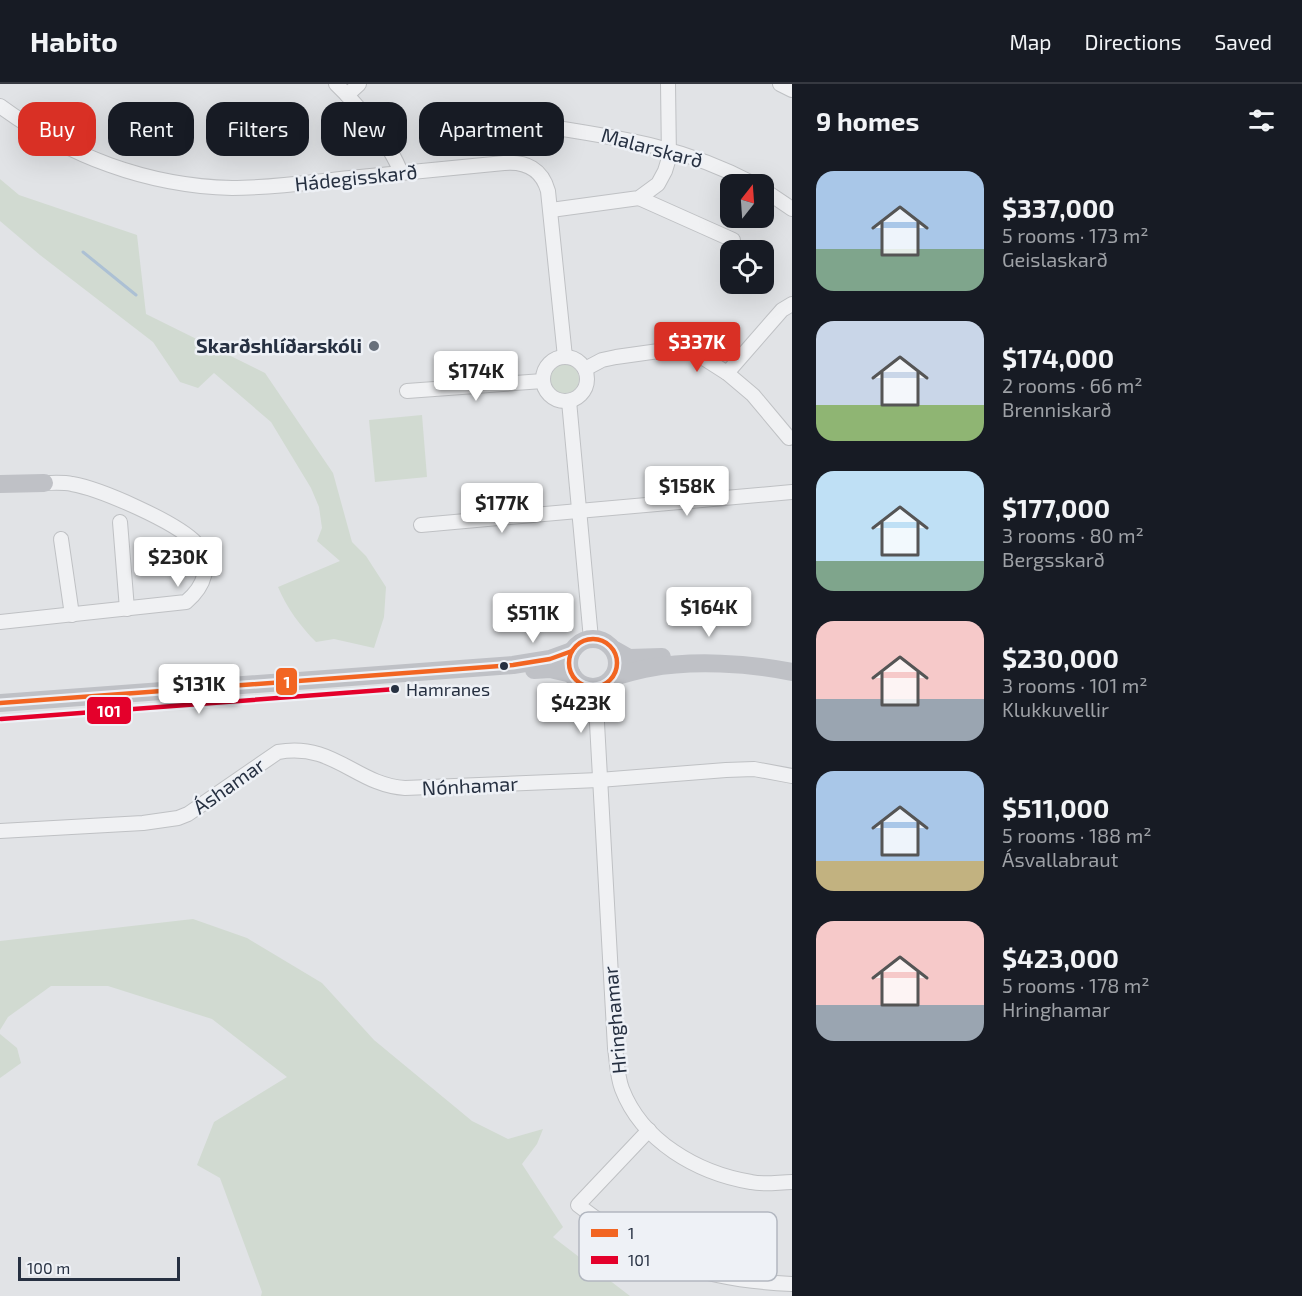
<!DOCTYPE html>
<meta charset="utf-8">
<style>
:root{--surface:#171b24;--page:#242831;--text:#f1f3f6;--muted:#9ea1a6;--line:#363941;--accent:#d93025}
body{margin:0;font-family:"Exo 2",sans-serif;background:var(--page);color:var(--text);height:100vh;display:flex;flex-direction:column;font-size:22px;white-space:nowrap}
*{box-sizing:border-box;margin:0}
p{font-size:20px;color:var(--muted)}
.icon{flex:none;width:33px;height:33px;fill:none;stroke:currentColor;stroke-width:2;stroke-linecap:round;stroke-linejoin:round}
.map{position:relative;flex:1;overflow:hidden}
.sheet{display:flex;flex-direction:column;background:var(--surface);width:510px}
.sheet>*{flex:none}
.top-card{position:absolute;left:18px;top:18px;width:570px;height:54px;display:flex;gap:12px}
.needle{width:39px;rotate:17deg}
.controls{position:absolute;left:720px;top:90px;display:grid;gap:12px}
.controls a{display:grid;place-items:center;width:54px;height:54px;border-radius:12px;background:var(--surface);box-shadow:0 6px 24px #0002;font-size:30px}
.scale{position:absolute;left:18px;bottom:15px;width:162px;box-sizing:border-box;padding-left:6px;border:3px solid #263041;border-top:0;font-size:16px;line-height:21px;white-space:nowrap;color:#263041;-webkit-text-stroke:4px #eef1f6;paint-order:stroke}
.price{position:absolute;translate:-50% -51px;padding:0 14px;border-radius:6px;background:#fff;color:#222;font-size:20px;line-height:39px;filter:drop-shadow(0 2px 3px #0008)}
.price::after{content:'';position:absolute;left:50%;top:36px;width:18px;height:14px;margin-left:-9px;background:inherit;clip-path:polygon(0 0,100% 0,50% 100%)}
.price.on{background:var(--accent);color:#fff}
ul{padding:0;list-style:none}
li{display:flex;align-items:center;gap:18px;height:150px;padding:0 24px}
li span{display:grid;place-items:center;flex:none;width:168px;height:120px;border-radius:18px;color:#555}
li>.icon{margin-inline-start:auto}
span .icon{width:72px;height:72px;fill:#fffc;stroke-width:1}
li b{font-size:26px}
h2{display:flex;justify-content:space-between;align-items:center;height:72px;padding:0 24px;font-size:26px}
.tag{padding:0 21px;border-radius:18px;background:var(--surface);box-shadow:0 6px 24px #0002;font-size:21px;line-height:54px}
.tag.on{background:var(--accent);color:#fff}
header{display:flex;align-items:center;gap:36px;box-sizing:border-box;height:84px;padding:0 30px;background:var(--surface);border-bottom:2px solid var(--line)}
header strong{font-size:28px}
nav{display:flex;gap:33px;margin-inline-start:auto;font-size:21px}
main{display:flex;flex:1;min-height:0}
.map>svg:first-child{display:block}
.green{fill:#d1dad1}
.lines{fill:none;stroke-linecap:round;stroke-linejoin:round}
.stream{stroke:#acc0d4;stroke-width:3}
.street-casing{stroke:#bfc1c4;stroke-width:16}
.street{stroke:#f0f1f3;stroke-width:14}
.secondary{stroke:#bfc1c6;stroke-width:18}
.bus-1-casing{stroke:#eef1f6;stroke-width:9}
.bus-2-casing{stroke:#eef1f6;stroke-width:9}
.bus-1{stroke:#f26522;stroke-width:4.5}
.bus-2{stroke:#e4002b;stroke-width:4.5}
.poi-dot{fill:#676f7b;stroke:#eef1f6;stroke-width:2}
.bus-dot{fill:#263041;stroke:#eef1f6;stroke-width:2}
.labels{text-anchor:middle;stroke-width:5;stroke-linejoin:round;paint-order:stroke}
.bus-label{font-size:18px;fill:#263041;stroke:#eef1f6;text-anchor:start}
.street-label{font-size:20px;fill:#263041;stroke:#eef1f6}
.poi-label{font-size:20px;font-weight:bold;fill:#263041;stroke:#eef1f6;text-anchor:end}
.key{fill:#eef1f6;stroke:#b2b7c0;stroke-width:1.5}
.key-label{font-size:16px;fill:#263041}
.line-badge{stroke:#eef1f6;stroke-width:2}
.badge-label{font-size:16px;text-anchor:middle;font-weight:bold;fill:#fff}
</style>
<header>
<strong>Habito</strong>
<nav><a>Map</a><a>Directions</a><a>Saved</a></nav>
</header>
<main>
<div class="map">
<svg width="792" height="1212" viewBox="0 0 792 1212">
<rect width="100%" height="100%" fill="#e1e3e6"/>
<g class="green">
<path d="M 0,95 L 19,111 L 137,151 L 146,230 L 265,289 L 333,389 L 352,458 L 366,472 L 386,503 L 384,533 L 374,564 L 334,555 L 316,558 C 300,542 287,524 278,503 L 340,477 L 317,457 L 322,444 L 319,423 L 311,404 L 271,338 L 214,289 L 198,304 L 180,298 L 153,258 L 40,171 L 0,137 Z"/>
<circle cx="564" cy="295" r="15"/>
<path d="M 422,331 L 427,393 L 375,398 L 369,336 Z"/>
<path d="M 193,835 L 247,854 L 322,899 L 374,956 L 472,1037 L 508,1055 L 543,1045 L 537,1060 L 522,1080 L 563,1143 L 553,1153 L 630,1212 L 261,1212 L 262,1208 L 220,1094 L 197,1081 L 214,1038 L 287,993 L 212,935 L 108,902 L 51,902 L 8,933 L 0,946 L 0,857 Z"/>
<path d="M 0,950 L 17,964 L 21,979 L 0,994 Z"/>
</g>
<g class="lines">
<path class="stream" d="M 83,168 L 136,211"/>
<defs>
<g id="street">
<path d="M 336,0 C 358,21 391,61 401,89"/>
<path d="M 780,0 L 792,6"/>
<path d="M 347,11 L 359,0"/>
<path d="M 0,22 C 68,72 147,102 232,104 C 272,104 311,98 350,94 C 401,89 453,84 504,79 C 526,77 542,85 548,107 L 565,273"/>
<path d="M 544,42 C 621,54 685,63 754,100"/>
<path d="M 764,106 L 792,125"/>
<path d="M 639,114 L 733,156"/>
<path d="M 551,126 L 639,114 L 658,100 L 665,87 L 669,74 L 668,0"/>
<circle cx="565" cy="295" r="22"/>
<path d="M 585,285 L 602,276 L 616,273 L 680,264 L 691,266 L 727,289 L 753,311 L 789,354"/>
<path d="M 727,289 L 782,226 L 792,220"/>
<path d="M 407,307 L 543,297"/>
<path d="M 569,317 L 591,555"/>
<path d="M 120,438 L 127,525"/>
<path d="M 421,441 L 792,408"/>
<path d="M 61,455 L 72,531"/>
<path d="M 0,538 L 186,518 C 204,503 214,479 196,459 C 176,438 101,405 72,400 C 63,398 53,399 44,399"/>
<path d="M 595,603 L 615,964 C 617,977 617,992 622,1005 C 642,1057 697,1089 751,1098 C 764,1101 779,1098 792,1098"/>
<path d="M 0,747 L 143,739 L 178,734 L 188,730 L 278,668 C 334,658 356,701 405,704 L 599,696 L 726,686 L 754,685 L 792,692"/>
<path d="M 649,1046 L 578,1121 C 649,1176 702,1196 792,1200"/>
</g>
</defs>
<use href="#street" class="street-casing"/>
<use href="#street" class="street"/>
<g class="secondary">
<path d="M 0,400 L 44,399"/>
<circle cx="593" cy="579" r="24"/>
<path d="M 615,566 L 629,574 L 662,573"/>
<path d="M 534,586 L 550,585 L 572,590"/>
<path d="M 613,593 C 625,590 637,586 649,584 C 692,576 749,579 792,588"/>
<path d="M 0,619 L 513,581 L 550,575 L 572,567"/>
</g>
<defs>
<g id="bus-1">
<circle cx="593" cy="579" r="24"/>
<path d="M 0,619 L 513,581 L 550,575 L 572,567"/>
</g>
<path id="bus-2" d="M 1,635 L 396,605"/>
</defs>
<use href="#bus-1" class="bus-1-casing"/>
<use href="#bus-2" class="bus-2-casing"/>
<use href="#bus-1" class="bus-1"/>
<use href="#bus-2" class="bus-2"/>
</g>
<circle class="poi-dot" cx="374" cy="262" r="6"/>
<g class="bus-dot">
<circle cx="504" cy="582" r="5"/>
<circle cx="395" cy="605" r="5"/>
</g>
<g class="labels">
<g class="bus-label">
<text x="406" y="612">Hamranes</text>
</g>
<g class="street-label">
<text transform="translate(652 64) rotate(15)" y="7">Malarskarð</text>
<text transform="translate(356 94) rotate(-6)" y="7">Hádegisskarð</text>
<text transform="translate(229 702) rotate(-35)" y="7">Áshamar</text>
<text transform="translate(470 702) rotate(-3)" y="7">Nónhamar</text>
<text transform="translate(615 936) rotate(-95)" y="7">Hringhamar</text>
</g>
<g class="poi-label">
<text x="362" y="269">Skarðshlíðarskóli</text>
</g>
</g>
<rect x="579" y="1128" width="198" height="69" rx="9" class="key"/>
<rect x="591" y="1145" width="27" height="8" fill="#f26522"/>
<rect x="591" y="1172" width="27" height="8" fill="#e4002b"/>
<g class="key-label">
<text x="628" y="1155">1</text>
<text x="628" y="1182">101</text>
</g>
<g class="line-badge">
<rect x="275" y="583" width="23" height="29" rx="6" fill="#f26522"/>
<rect x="86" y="612" width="46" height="29" rx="6" fill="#e4002b"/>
</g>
<g class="badge-label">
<text x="287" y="604">1</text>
<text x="109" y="633">101</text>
</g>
</svg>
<div class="controls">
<a><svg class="needle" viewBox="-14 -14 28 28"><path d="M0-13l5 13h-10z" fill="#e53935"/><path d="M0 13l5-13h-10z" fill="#9ea1a6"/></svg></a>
<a><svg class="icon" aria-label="locate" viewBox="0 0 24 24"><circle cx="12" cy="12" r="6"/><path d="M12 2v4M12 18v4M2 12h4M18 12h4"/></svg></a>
</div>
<div class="scale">100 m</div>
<b class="price on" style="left:697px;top:289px">$337K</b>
<b class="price" style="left:476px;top:318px">$174K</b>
<b class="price" style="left:687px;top:433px">$158K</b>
<b class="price" style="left:502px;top:450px">$177K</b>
<b class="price" style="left:178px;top:504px">$230K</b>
<b class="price" style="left:709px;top:554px">$164K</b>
<b class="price" style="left:533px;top:560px">$511K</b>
<b class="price" style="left:199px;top:631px">$131K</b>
<b class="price" style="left:581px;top:650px">$423K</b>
<div class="top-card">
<a class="tag on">Buy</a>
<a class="tag">Rent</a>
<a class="tag">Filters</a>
<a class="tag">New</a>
<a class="tag">Apartment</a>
</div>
</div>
<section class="sheet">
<h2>9 homes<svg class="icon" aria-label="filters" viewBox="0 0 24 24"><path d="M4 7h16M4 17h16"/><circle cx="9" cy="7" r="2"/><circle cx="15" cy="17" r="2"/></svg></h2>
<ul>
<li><span style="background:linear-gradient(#a9c7e8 65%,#7fa58c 0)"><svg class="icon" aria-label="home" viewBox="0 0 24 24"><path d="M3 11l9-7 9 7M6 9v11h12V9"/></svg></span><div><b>$337,000</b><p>5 rooms · 173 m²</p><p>Geislaskarð</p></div></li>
<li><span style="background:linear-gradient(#c9d6e8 70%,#8fb573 0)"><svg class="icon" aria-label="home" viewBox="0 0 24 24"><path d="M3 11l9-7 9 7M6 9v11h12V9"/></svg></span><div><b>$174,000</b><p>2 rooms · 66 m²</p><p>Brenniskarð</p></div></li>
<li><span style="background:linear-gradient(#bfe0f5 75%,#7fa58c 0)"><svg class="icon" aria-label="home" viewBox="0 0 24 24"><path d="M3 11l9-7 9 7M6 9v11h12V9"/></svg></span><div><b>$177,000</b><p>3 rooms · 80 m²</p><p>Bergsskarð</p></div></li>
<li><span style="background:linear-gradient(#f6c9c9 65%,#9aa5b1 0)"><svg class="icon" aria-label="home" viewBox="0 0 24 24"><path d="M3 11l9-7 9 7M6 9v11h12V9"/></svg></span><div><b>$230,000</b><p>3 rooms · 101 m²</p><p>Klukkuvellir</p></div></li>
<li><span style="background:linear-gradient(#a9c7e8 75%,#c2b280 0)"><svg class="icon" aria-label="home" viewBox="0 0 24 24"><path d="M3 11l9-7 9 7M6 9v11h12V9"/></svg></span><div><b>$511,000</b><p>5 rooms · 188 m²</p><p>Ásvallabraut</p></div></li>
<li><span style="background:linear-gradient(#f6c9c9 70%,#9aa5b1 0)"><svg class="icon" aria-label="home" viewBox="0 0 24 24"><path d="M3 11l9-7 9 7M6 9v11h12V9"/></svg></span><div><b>$423,000</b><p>5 rooms · 178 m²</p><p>Hringhamar</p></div></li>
</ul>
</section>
</main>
